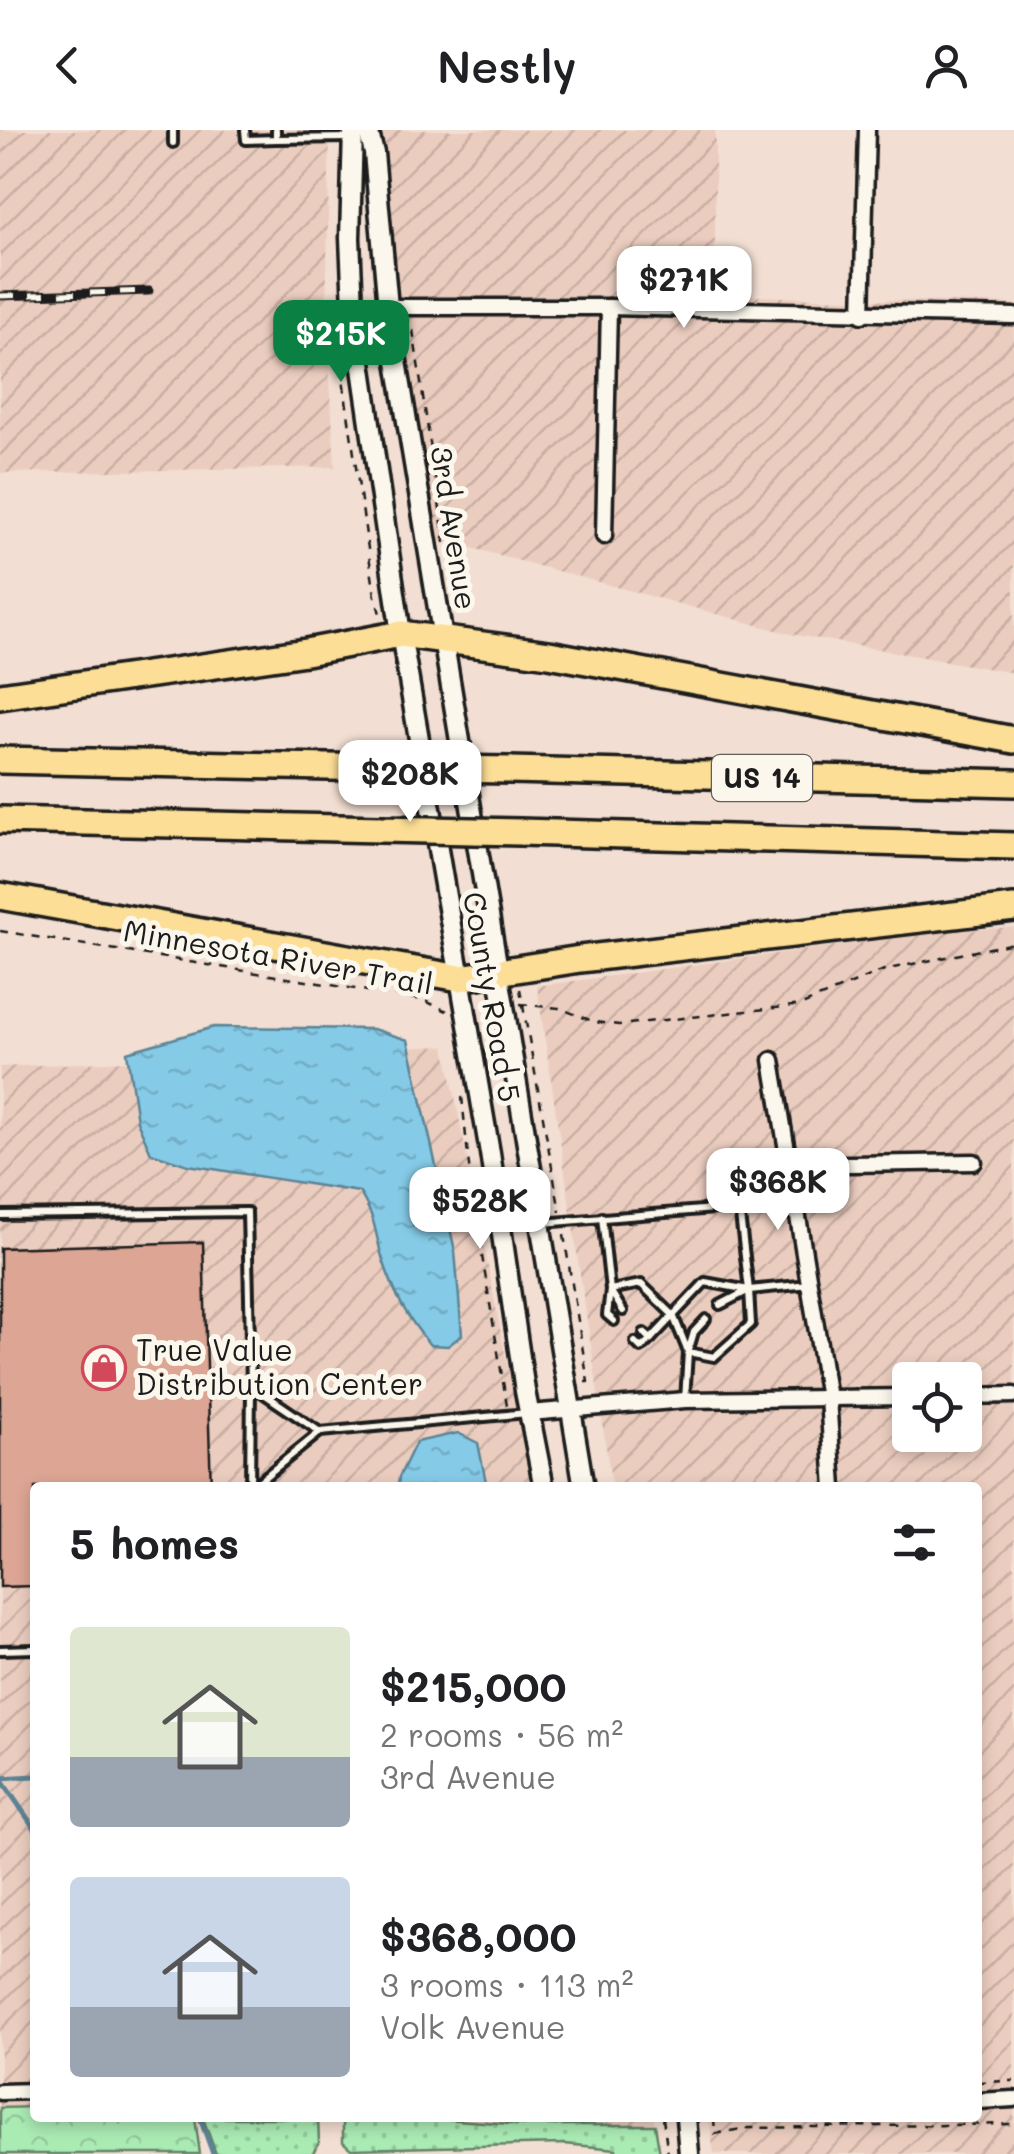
<!DOCTYPE html>
<meta charset="utf-8">
<style>
:root{--surface:#fff;--page:#f2f2f2;--text:#202124;--muted:#757577;--accent:#0b8043}
body{margin:0;font-family:Mali,sans-serif;background:var(--page);color:var(--text);height:100vh;display:flex;flex-direction:column;font-size:38px;white-space:nowrap}
*{box-sizing:border-box;margin:0}
p{font-size:32px;color:var(--muted)}
.icon{flex:none;width:55px;height:55px;fill:none;stroke:currentColor;stroke-width:2;stroke-linecap:round;stroke-linejoin:round}
.map{position:relative;flex:1;overflow:hidden}
.sheet{position:absolute;left:30px;top:1352px;width:952px;height:640px;display:flex;flex-direction:column;background:var(--surface);border-radius:10px;box-shadow:0 5px 15px #0003}
.sheet>*{flex:none}
.tools{position:absolute;left:892px;top:1232px;display:grid;gap:20px}
.tools a{display:grid;place-items:center;width:90px;height:90px;border-radius:10px;background:var(--surface);box-shadow:0 5px 15px #0003;font-size:50px}
.price{position:absolute;translate:-50% -85px;padding:0 22px;border-radius:20px;background:#fff;color:#222;font-size:32px;line-height:65px;filter:drop-shadow(0 2px 5px #0008)}
.price::after{content:'';position:absolute;left:50%;top:60px;width:30px;height:22px;margin-left:-15px;background:inherit;clip-path:polygon(0 0,100% 0,50% 100%)}
.price.current{background:var(--accent);color:#fff}
ul{padding:0;list-style:none}
li{display:flex;align-items:center;gap:30px;height:250px;padding:0 40px}
li span{display:grid;place-items:center;flex:none;width:280px;height:200px;border-radius:10px;color:#555}
li>.icon{margin-inline-start:auto}
span .icon{width:120px;height:120px;fill:#fffc;stroke-width:1}
li b{font-size:42px}
h2{display:flex;justify-content:space-between;align-items:center;height:120px;padding:0 40px;font-size:42px}
header{display:flex;justify-content:space-between;align-items:center;height:130px;padding:0 40px;background:var(--surface);font-size:45px;font-weight:600}
.map>svg:first-child{display:block}
.industrial{fill:url(#industrial-furrows);fill-rule:evenodd}
.grass{fill:url(#grass-dots);stroke:#638468;stroke-width:2.5}
.forest{fill:url(#forest-crowns);stroke:#638468;stroke-width:2.5}
.water{fill:url(#water-ripples);stroke:#5b8495;stroke-width:2.5}
.lines{fill:none;stroke-linecap:round;stroke-linejoin:round}
.stream{stroke:#5b8495;stroke-width:5}
.building{fill:#dca594;stroke:#1c1c1c;stroke-width:2.5}
.service-casing{stroke:#1c1c1c;stroke-width:14}
.minor-casing{stroke:#1c1c1c;stroke-width:21}
.tertiary-casing{stroke:#1c1c1c;stroke-width:25}
.motorway-casing{stroke:#1c1c1c;stroke-width:32}
.path{stroke:#1c1c1c;stroke-width:2.5;stroke-dasharray:8 8;stroke-linecap:butt}
.service{stroke:#fbf7ec;stroke-width:6}
.minor{stroke:#fbf7ec;stroke-width:14}
.tertiary{stroke:#fbf7ec;stroke-width:18}
.motorway{stroke:#fcde96;stroke-width:25}
.rail-casing{stroke:#1c1c1c;stroke-width:9}
.rail{stroke:#fbf7ec;stroke-width:5;stroke-dasharray:15;stroke-linecap:butt}
.motorway-bridge-casing{stroke:#1c1c1c;stroke-width:32;stroke-linecap:butt}
.motorway-bridge{stroke:#fcde96;stroke-width:25}
.labels{text-anchor:middle;stroke-width:10;stroke-linejoin:round;paint-order:stroke}
.shield{fill:#fbf7ec;stroke:#5f5e5a;stroke-width:2.5}
.shield-label{font-size:28px;font-weight:bold;fill:#1c1c1c}
.street-label{font-size:30px;fill:#1c1c1c;stroke:#fbf7ec}
.poi-label{font-size:30px;fill:#1c1c1c;stroke:#fbf7ec;text-anchor:start}
</style>
<header><svg class="icon" aria-label="back" viewBox="0 0 24 24"><path d="M15 5l-7 7 7 7"/></svg>Nestly<svg class="icon" aria-label="person" viewBox="0 0 24 24"><circle cx="12" cy="8" r="4"/><path d="M4 21q1-7 8-7t8 7"/></svg></header>
<div class="map">
<svg width="1014" height="2024" viewBox="0 0 1014 2024">
<defs>
<pattern id="industrial-furrows" width="10" height="10" patternUnits="userSpaceOnUse" patternTransform="scale(2.5)"><rect width="10" height="10" fill="#ebcdbf"/><path d="M-1 1l2-2M0 10L10 0M9 11l2-2" fill="none" stroke="#c9afa4"/></pattern>
<pattern id="grass-dots" width="8" height="8" patternUnits="userSpaceOnUse" patternTransform="scale(2.5)"><rect width="8" height="8" fill="#aaebb4"/><path d="M2 2h.1M6 6h.1" fill="none" stroke="#92c99a" stroke-width="1.8" stroke-linecap="round"/></pattern>
<pattern id="forest-crowns" width="20" height="18" patternUnits="userSpaceOnUse" patternTransform="scale(2.5)"><rect width="20" height="18" fill="#aaebb4"/><path d="M2 6a3 3 0 1 1 6 0M12 15a3 3 0 1 1 6 0" fill="none" stroke="#92c99a"/></pattern>
<pattern id="water-ripples" width="26" height="14" patternUnits="userSpaceOnUse" patternTransform="scale(2.5)"><rect width="26" height="14" fill="#85cae6"/><path d="M2 4q2-2 4 0t4 0M15 11q2-2 4 0t4 0" fill="none" stroke="#72adc5"/></pattern>
</defs>
<rect width="100%" height="100%" fill="#f2ded2"/>
<filter id="ink" filterUnits="userSpaceOnUse"><feTurbulence type="fractalNoise" baseFrequency=".01" numOctaves="2"/><feDisplacementMap in="SourceGraphic" scale="20" xChannelSelector="R" yChannelSelector="G"/><feConvolveMatrix kernelMatrix="1 2 1 2 8 2 1 2 1" color-interpolation-filters="sRGB"/></filter>
<g filter="url(#ink)">
<g class="industrial">
<path d="M 0,0 L 330,0 L 326,181 L 335,337 L 0,343 Z"/>
<path d="M 380,0 L 715,0 L 715,165 L 1014,174 L 1014,543 L 791,504 L 439,409 L 401,193 Z"/>
<path d="M 1014,797 L 1014,2024 L 714,2024 L 709,1988 L 978,1988 L 978,1358 L 612,1357 L 537,856 L 930,803 ZM 910,1250 L 965,1250 L 965,1305 L 910,1305 Z"/>
<path d="M 445,916 L 531,1357 L 35,1358 L 35,1977 L 0,1978 L 0,937 Z"/>
<path d="M 428,1988 L 654,1988 L 655,1995 L 525,1995 Z"/>
</g>
<g class="grass">
<path d="M 203,1988 L 318,1988 L 319,2013 L 312,2024 L 216,2024 Z"/>
<path d="M 343,1988 L 428,1988 L 525,1995 L 655,1995 L 660,2024 L 617,2024 L 616,2019 L 564,2014 L 351,2019 L 343,2012 Z"/>
</g>
<path class="forest" d="M 35,1977 L 35,1988 L 195,1988 L 200,2024 L 0,2024 L 0,1978 Z"/>
<g class="water">
<path d="M 214,897 L 373,899 L 408,910 L 455,1121 L 462,1205 L 448,1216 L 430,1215 C 406,1186 395,1166 383,1130 C 374,1102 377,1089 359,1062 L 188,1035 L 151,1023 L 137,991 L 127,922 Z"/>
<path d="M 458,1303 L 478,1313 L 487,1357 L 398,1357 L 399,1347 L 416,1312 Z"/>
</g>
<g class="lines">
<g class="stream">
<path d="M 0,1648 L 35,1699"/>
<path d="M 0,1648 L 35,1646"/>
<path d="M 201,1991 L 213,2024"/>
</g>
</g>
<path class="building" d="M 203,1112 L 211,1358 L 35,1358 L 35,1456 L 0,1457 L 0,1118 Z"/>
<g class="lines">
<defs>
<g id="service">
<path d="M 173,0 L 173,13"/>
<path d="M 245,0 L 246,10 L 276,9 L 276,0"/>
<path d="M 276,9 L 350,8"/>
<path d="M 0,1085 L 247,1082 L 251,1255 L 250,1358"/>
<path d="M 602,1087 L 610,1160 L 623,1181"/>
<path d="M 542,1093 L 739,1077 L 749,1160 L 809,1154"/>
<path d="M 614,1191 L 607,1185 L 610,1160 L 641,1154 L 673,1185 L 688,1222 L 694,1202 L 706,1189"/>
<path d="M 644,1203 L 651,1209 L 705,1152 L 749,1160 L 720,1175"/>
<path d="M 635,1212 L 641,1218 L 651,1209"/>
<path d="M 251,1255 L 320,1302 L 528,1283"/>
<path d="M 685,1270 L 688,1222 L 714,1227 L 751,1194 L 749,1160"/>
<path d="M 251,1358 L 320,1302"/>
<path d="M 0,1520 L 35,1519"/>
</g>
<g id="minor">
<path d="M 353,177 L 609,177 L 1014,186"/>
<path d="M 862,185 L 867,0"/>
<path d="M 604,406 L 609,177"/>
<path d="M 772,930 L 828,1268 L 834,1358"/>
<path d="M 789,1035 L 974,1032"/>
<path d="M 965,1266 L 1014,1265"/>
<path d="M 529,1283 L 685,1270 L 910,1267"/>
<path d="M 0,1962 L 35,1961"/>
<path d="M 978,1971 L 1014,1969"/>
</g>
<g id="tertiary">
<path d="M 353,0 L 350,108 L 353,177 L 401,504 L 490,1023 L 525,1261 L 544,1358"/>
<path d="M 368,0 L 374,23 L 388,177 L 584,1358"/>
<path d="M 686,1988 L 689,2024"/>
</g>
<g id="motorway">
<path d="M 0,566 L 306,522 L 401,504 L 549,524 L 1014,610"/>
<path d="M 0,630 L 377,638"/>
<path d="M 510,640 L 1014,653"/>
<path d="M 0,690 L 381,699"/>
<path d="M 520,702 L 1014,716"/>
<path d="M 0,766 L 460,848 L 580,829 L 1014,778"/>
</g>
</defs>
<use href="#service" class="service-casing"/>
<use href="#minor" class="minor-casing"/>
<use href="#tertiary" class="tertiary-casing"/>
<use href="#motorway" class="motorway-casing"/>
<g class="path">
<path d="M 413,200 L 445,413"/>
<path d="M 339,222 L 375,466 L 381,487"/>
<path d="M 0,801 L 423,870 L 447,881"/>
<path d="M 520,859 L 560,1082"/>
<path d="M 520,874 L 559,878 L 595,892 L 619,895 L 802,875 L 884,840 L 1014,813"/>
<path d="M 462,967 L 472,1066 L 507,1276"/>
<path d="M 564,1105 L 588,1252 L 585,1252"/>
<path d="M 978,1952 L 1014,1951"/>
<path d="M 663,1988 L 668,2024"/>
<path d="M 714,1988 L 715,2004 L 747,1998 L 1014,1994"/>
</g>
<use href="#service" class="service"/>
<use href="#minor" class="minor"/>
<use href="#tertiary" class="tertiary"/>
<use href="#motorway" class="motorway"/>
<defs>
<path id="rail" d="M 0,166 L 149,161"/>
</defs>
<use href="#rail" class="rail-casing"/>
<use href="#rail" class="rail"/>
<defs>
<g id="motorway-bridge">
<path d="M 377,638 L 510,640"/>
<path d="M 381,699 L 520,702"/>
</g>
</defs>
<use href="#motorway-bridge" class="motorway-bridge-casing"/>
<use href="#motorway-bridge" class="motorway-bridge"/>
</g>
</g>
<defs>
<symbol id="shop-ring" viewBox="-11 -11 22 22"><circle r="9.5" fill="#fbf7ec" stroke="#d1495b" stroke-width="1.5"/><path d="M-5-2.5h2.3a2.7 3.5 0 0 1 5.4 0H5L5.5 6h-11ZM-1.5-2.5h3a1.5 2.3 0 0 0-3 0Z" fill="#d1495b"/></symbol>
</defs>
<g fill-rule="evenodd">
<use href="#shop-ring" x="79" y="1213" width="50" height="50"/>
</g>
<g class="labels">
<rect class="shield" x="712" y="625" width="100" height="46" rx="8"/>
<g class="shield-label">
<text x="762" y="658">US 14</text>
</g>
<g class="street-label">
<text transform="translate(453 398) rotate(81)" y="10">3rd Avenue</text>
<text transform="translate(278 828) rotate(10)" y="10">Minnesota River Trail</text>
<text transform="translate(491 867) rotate(80)" y="10">County Road 5</text>
</g>
<g class="poi-label">
<text x="136" y="1231">True Value<tspan x="136" dy="34">Distribution Center</tspan></text>
</g>
</g>
</svg>
<div class="tools">
<a><svg class="icon" aria-label="locate" viewBox="0 0 24 24"><circle cx="12" cy="12" r="6"/><path d="M12 2v4M12 18v4M2 12h4M18 12h4"/></svg></a>
</div>
<b class="price" style="left:684px;top:201px">$271K</b>
<b class="price current" style="left:341px;top:255px">$215K</b>
<b class="price" style="left:410px;top:695px">$208K</b>
<b class="price" style="left:778px;top:1103px">$368K</b>
<b class="price" style="left:480px;top:1122px">$528K</b>
<section class="sheet">
<h2>5 homes<svg class="icon" aria-label="filters" viewBox="0 0 24 24"><path d="M4 7h16M4 17h16"/><circle cx="9" cy="7" r="2"/><circle cx="15" cy="17" r="2"/></svg></h2>
<ul>
<li><span style="background:linear-gradient(#dfe7d0 65%,#9aa5b1 0)"><svg class="icon" aria-label="home" viewBox="0 0 24 24"><path d="M3 11l9-7 9 7M6 9v11h12V9"/></svg></span><div><b>$215,000</b><p>2 rooms · 56 m²</p><p>3rd Avenue</p></div></li>
<li><span style="background:linear-gradient(#c9d6e8 65%,#9aa5b1 0)"><svg class="icon" aria-label="home" viewBox="0 0 24 24"><path d="M3 11l9-7 9 7M6 9v11h12V9"/></svg></span><div><b>$368,000</b><p>3 rooms · 113 m²</p><p>Volk Avenue</p></div></li>
</ul>
</section>
</div>
